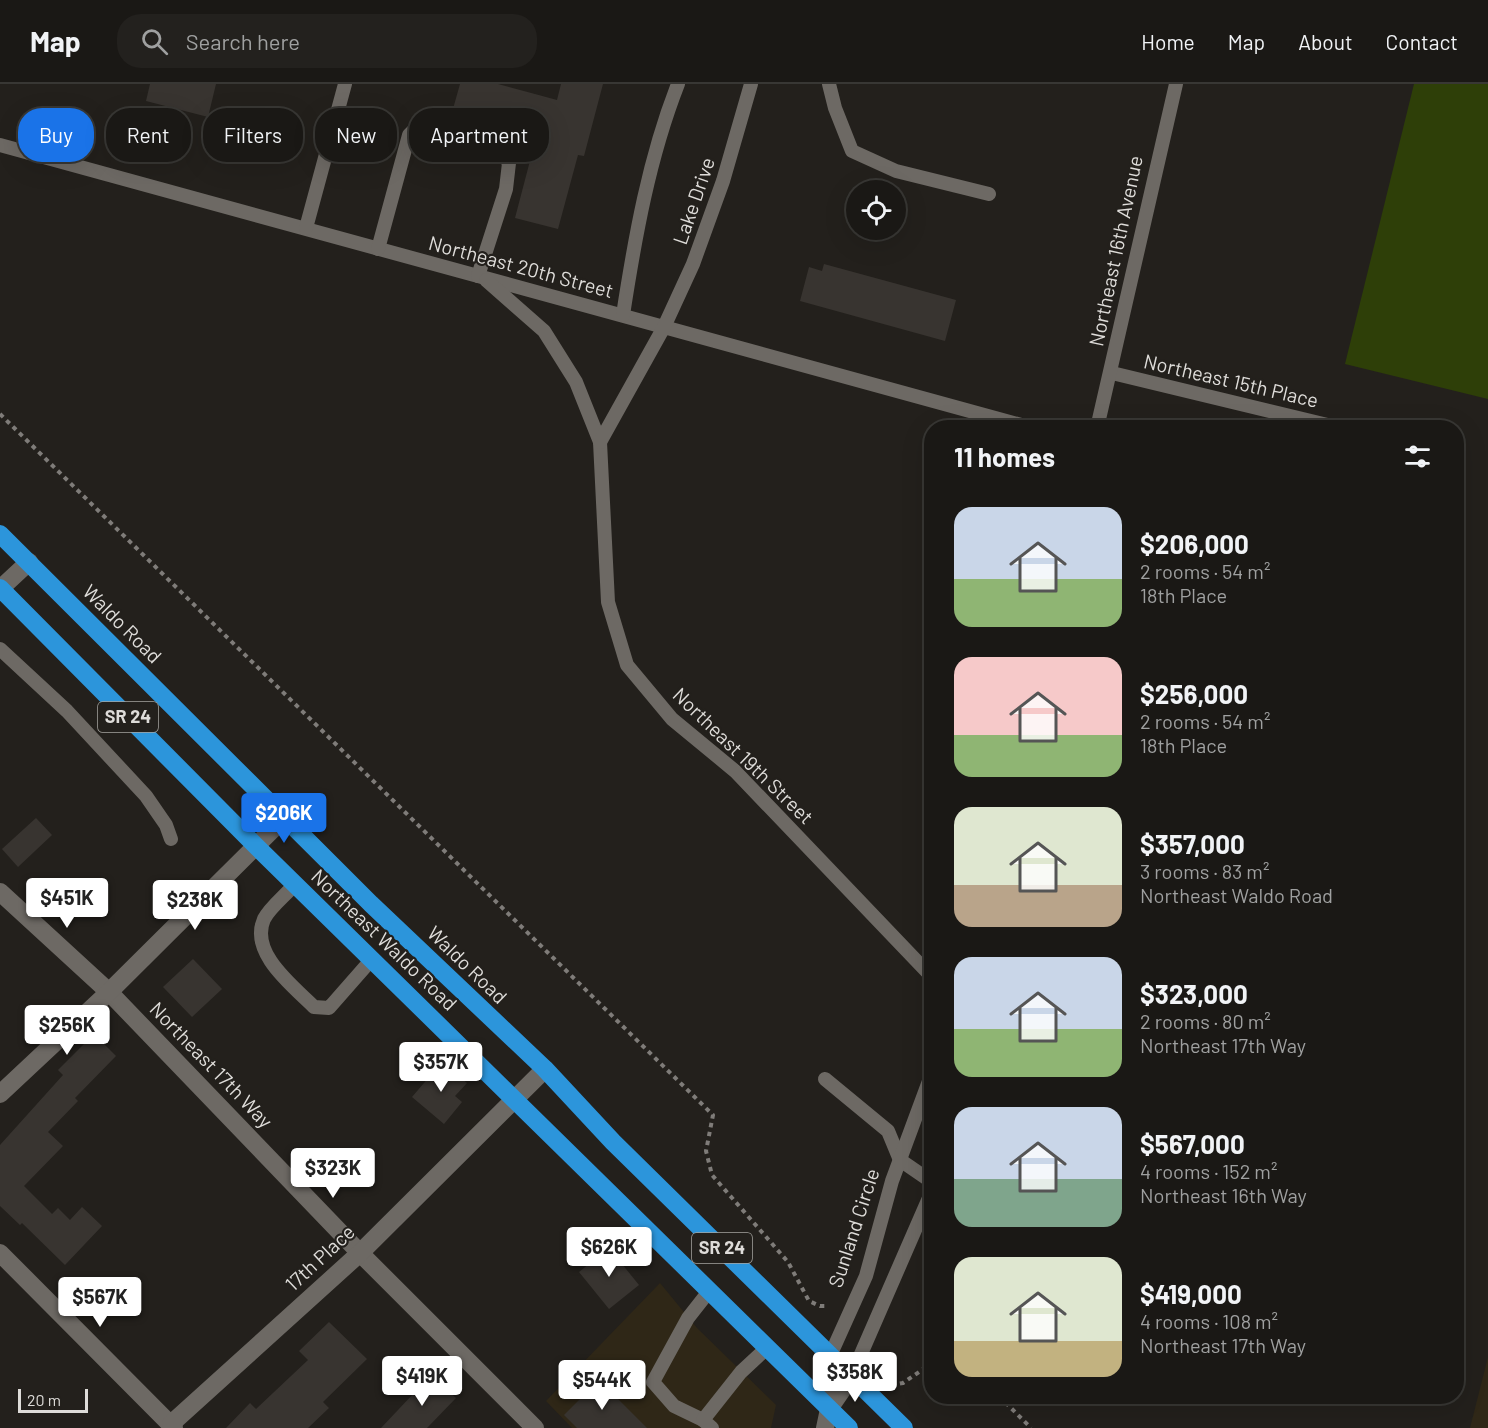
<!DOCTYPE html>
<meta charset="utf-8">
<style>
:root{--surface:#1a1815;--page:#23211e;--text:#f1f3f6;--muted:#9fa0a0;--line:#383734;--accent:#1a73e8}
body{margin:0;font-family:Barlow,sans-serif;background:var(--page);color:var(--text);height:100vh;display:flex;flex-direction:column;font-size:22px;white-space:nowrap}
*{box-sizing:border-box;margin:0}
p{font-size:20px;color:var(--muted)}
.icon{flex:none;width:33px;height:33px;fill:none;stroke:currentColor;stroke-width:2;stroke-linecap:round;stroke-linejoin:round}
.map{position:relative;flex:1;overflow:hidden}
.sheet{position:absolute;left:924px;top:336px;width:540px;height:984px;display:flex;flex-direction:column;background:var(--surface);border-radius:24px;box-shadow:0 6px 24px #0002,0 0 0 2px var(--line)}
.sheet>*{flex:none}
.hud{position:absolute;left:18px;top:24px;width:570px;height:54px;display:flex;gap:12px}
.tools{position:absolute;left:846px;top:96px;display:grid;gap:12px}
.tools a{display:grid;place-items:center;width:60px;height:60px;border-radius:50%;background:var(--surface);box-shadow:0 6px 24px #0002,0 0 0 2px var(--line);font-size:30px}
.scale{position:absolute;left:18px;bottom:15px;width:70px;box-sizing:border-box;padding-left:6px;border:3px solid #dedcd9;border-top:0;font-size:16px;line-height:21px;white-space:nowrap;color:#dedcd9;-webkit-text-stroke:4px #23201c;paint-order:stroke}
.price{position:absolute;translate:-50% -51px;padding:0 14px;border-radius:6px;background:#fff;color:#222;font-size:20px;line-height:39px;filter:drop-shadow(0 2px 3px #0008)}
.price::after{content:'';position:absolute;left:50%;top:36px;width:18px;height:14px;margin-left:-9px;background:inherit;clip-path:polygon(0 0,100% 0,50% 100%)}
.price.selected{background:var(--accent);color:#fff}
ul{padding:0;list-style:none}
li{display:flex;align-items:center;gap:18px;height:150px;padding:0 30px}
li span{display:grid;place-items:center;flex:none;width:168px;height:120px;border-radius:18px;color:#555}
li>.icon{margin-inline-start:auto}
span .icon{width:72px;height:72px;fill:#fffc;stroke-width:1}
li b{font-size:26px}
h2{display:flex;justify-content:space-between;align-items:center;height:72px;padding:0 30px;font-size:26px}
.chip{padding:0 21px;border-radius:24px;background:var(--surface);box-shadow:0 6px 24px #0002,0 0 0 2px var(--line);font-size:21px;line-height:54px}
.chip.selected{background:var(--accent);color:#fff}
header{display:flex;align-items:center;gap:36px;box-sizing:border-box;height:84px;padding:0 30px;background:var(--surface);border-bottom:2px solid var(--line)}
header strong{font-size:28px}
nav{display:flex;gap:33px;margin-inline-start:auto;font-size:21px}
.search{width:420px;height:54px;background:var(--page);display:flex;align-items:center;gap:15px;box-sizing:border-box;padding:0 21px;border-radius:24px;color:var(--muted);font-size:22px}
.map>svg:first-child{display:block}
.commercial{fill:#2f2717}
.green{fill:#2e3f08}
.building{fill:#383430}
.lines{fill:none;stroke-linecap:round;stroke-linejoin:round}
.path{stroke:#7f7c79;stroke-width:4;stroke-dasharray:4.5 4.5;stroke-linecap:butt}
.lane{stroke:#6d6964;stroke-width:14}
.street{stroke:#6d6964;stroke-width:18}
.secondary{stroke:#6d6964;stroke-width:18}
.highway{stroke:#2c95db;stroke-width:18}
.labels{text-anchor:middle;stroke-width:4.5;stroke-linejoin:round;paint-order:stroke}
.shield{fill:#23201c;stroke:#a6a4a0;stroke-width:1.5}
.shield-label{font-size:18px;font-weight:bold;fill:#dedcd9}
.street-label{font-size:20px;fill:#dedcd9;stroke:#23201c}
</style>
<header>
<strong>Map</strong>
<div class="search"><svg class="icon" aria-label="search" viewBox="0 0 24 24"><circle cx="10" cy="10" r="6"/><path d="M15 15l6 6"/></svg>Search here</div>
<nav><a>Home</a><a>Map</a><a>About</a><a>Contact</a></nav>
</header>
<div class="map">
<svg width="1488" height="1344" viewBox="0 0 1488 1344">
<rect width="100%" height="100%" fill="#23201c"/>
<g class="commercial">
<path d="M 660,1199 L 697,1244 L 776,1321 L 771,1344 L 572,1344 L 546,1317 Z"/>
<path d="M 1488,1273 L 1488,1344 L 1470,1344 Z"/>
</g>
<path class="green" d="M 1414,0 L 1488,0 L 1488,315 L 1345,280 Z"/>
<g class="building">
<path d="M 150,0 L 216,0 L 208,33 L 146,17 Z"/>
<path d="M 460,0 L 498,0 L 557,16 L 561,0 L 603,0 L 584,72 L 578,71 L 558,145 L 515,134 L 537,50 L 480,35 L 479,39 L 451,32 Z"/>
<path d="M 824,180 L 956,216 L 945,257 L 800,217 L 809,183 L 822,187 Z"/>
<path d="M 36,734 L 52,751 L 18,783 L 2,765 Z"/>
<path d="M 193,875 L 222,905 L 192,933 L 163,903 Z"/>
<path d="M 94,950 L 116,972 L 75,1014 L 78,1017 L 48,1048 L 63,1062 L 24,1102 L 52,1130 L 58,1124 L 70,1136 L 82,1123 L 102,1142 L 65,1181 L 22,1139 L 20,1141 L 0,1122 L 0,1061 L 63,991 L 58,986 Z"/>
<path d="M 442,978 L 467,999 L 455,1012 L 462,1018 L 444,1040 L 412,1013 Z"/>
<path d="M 609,1164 L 639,1201 L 609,1225 L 579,1188 Z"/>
<path d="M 329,1238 L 367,1275 L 323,1318 L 329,1324 L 308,1344 L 226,1344 L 250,1319 L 256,1325 L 308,1276 L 299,1267 Z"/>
<path d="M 431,1291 L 456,1314 L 427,1344 L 381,1344 Z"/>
<path d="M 599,1296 L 647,1344 L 577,1344 L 564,1331 Z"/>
</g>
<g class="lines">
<g class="path">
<path d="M 0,330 L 713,1031 L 706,1067 L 712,1091 L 788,1178 L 809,1217 L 820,1222 L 827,1222"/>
<path d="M 891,1301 L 903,1299 L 932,1279"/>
<path d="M 999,1312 L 1031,1344"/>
</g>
<g class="lane">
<path d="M 829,0 L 835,24 L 852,67 L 896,87 L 989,110"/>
<path d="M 0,61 L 1032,344"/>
<path d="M 306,144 L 345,0"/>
<path d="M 378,165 L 409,51 L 414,46 L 430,42 L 502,69 L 509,79 L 506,105 L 478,192"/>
<path d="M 486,196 L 544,247 L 576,298 L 600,358 L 608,518 L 627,581 L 672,635 L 735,687 L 932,893"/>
<path d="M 623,231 C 635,153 649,74 678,0"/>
<path d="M 1112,289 L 1340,344"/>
<path d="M 1097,344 L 1176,0"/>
<path d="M 600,358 L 664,243 L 693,180 L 723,97 L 751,0"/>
<path d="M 0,565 L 67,627 L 146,712 L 166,741 L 171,755"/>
<path d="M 295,800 C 286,811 270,823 264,835 C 249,869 293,902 314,923 L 329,924 L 372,875"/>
<path d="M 825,995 L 888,1047 L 900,1076"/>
<path d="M 900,1076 L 932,1098"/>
<path d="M 830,1272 L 866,1192 L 892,1097 L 932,989"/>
<path d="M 851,1293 L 932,1107"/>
<path d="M 703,1336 L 674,1322 L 653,1298 L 688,1234 L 710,1206"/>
<path d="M 712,1344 L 703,1336 L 741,1288 L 768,1263"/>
</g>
<g class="street">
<path d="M 0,505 L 29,478"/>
<path d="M 0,808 L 109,908 L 360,1169 L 535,1344"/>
<path d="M 0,1010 L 109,908 L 286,732"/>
<path d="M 0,1169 L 174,1344"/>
<path d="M 171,1340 L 360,1169 L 545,985"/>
</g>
<g class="secondary">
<path d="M 829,1325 L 851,1293"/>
<path d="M 825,1344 L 829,1325 L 830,1272"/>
</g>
<g class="highway">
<path d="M 0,450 L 371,820 L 545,985 L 613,1058 L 904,1344"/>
<path d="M 0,504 L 256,762 L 849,1344"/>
</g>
</g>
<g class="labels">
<g class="shield">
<rect x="98" y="618" width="60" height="30" rx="4.5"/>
<rect x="692" y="1149" width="60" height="30" rx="4.5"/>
</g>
<g class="shield-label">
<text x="128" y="639">SR 24</text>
<text x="722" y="1170">SR 24</text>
</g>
<g class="street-label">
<text transform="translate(694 117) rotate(-71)" y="7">Lake Drive</text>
<text transform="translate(1116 167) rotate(-78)" y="7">Northeast 16th Avenue</text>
<text transform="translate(521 183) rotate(15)" y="7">Northeast 20th Street</text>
<text transform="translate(1231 297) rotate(13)" y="7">Northeast 15th Place</text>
<text transform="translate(122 540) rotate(45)" y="7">Waldo Road</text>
<text transform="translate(743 672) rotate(44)" y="7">Northeast 19th Street</text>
<text transform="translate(384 856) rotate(44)" y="7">Northeast Waldo Road</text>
<text transform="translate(467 881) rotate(44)" y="7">Waldo Road</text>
<text transform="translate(211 981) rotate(46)" y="7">Northeast 17th Way</text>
<text transform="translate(854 1144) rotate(-72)" y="7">Sunland Circle</text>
<text transform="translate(320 1174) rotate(-43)" y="7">17th Place</text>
</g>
</g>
</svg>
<div class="tools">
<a><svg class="icon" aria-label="locate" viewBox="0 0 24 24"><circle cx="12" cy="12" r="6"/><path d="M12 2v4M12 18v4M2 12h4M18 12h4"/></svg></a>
</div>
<div class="scale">20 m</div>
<b class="price selected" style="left:284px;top:760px">$206K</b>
<b class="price" style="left:67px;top:845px">$451K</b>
<b class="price" style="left:195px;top:847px">$238K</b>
<b class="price" style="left:67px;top:972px">$256K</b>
<b class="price" style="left:441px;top:1009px">$357K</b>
<b class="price" style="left:333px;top:1115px">$323K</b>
<b class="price" style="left:609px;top:1194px">$626K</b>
<b class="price" style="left:100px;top:1244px">$567K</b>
<b class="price" style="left:855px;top:1319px">$358K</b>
<b class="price" style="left:422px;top:1323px">$419K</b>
<b class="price" style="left:602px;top:1327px">$544K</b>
<div class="hud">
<a class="chip selected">Buy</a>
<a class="chip">Rent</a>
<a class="chip">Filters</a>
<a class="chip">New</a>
<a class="chip">Apartment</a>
</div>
<section class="sheet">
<h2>11 homes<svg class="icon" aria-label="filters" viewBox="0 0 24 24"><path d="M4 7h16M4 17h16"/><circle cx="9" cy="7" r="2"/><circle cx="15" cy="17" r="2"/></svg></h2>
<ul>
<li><span style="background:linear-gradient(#c9d6e8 60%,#8fb573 0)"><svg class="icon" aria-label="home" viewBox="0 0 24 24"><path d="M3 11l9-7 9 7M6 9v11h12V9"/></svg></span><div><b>$206,000</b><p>2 rooms · 54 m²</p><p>18th Place</p></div></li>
<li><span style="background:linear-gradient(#f6c9c9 65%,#8fb573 0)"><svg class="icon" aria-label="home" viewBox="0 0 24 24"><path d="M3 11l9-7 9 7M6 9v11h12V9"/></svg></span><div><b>$256,000</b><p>2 rooms · 54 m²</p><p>18th Place</p></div></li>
<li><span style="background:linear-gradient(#dfe7d0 65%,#b9a48a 0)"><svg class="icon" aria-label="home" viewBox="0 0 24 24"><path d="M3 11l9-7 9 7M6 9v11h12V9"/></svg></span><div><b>$357,000</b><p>3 rooms · 83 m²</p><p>Northeast Waldo Road</p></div></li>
<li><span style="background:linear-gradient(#c9d6e8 60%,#8fb573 0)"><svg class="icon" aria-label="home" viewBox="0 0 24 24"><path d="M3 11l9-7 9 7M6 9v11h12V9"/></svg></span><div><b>$323,000</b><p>2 rooms · 80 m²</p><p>Northeast 17th Way</p></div></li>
<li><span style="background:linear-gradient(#c9d6e8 60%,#7fa58c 0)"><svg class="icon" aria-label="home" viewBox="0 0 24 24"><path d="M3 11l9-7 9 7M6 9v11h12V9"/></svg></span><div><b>$567,000</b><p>4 rooms · 152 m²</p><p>Northeast 16th Way</p></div></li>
<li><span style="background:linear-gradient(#dfe7d0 70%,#c2b280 0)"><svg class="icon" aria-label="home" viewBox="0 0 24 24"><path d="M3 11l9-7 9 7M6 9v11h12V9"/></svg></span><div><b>$419,000</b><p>4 rooms · 108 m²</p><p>Northeast 17th Way</p></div></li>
</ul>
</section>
</div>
